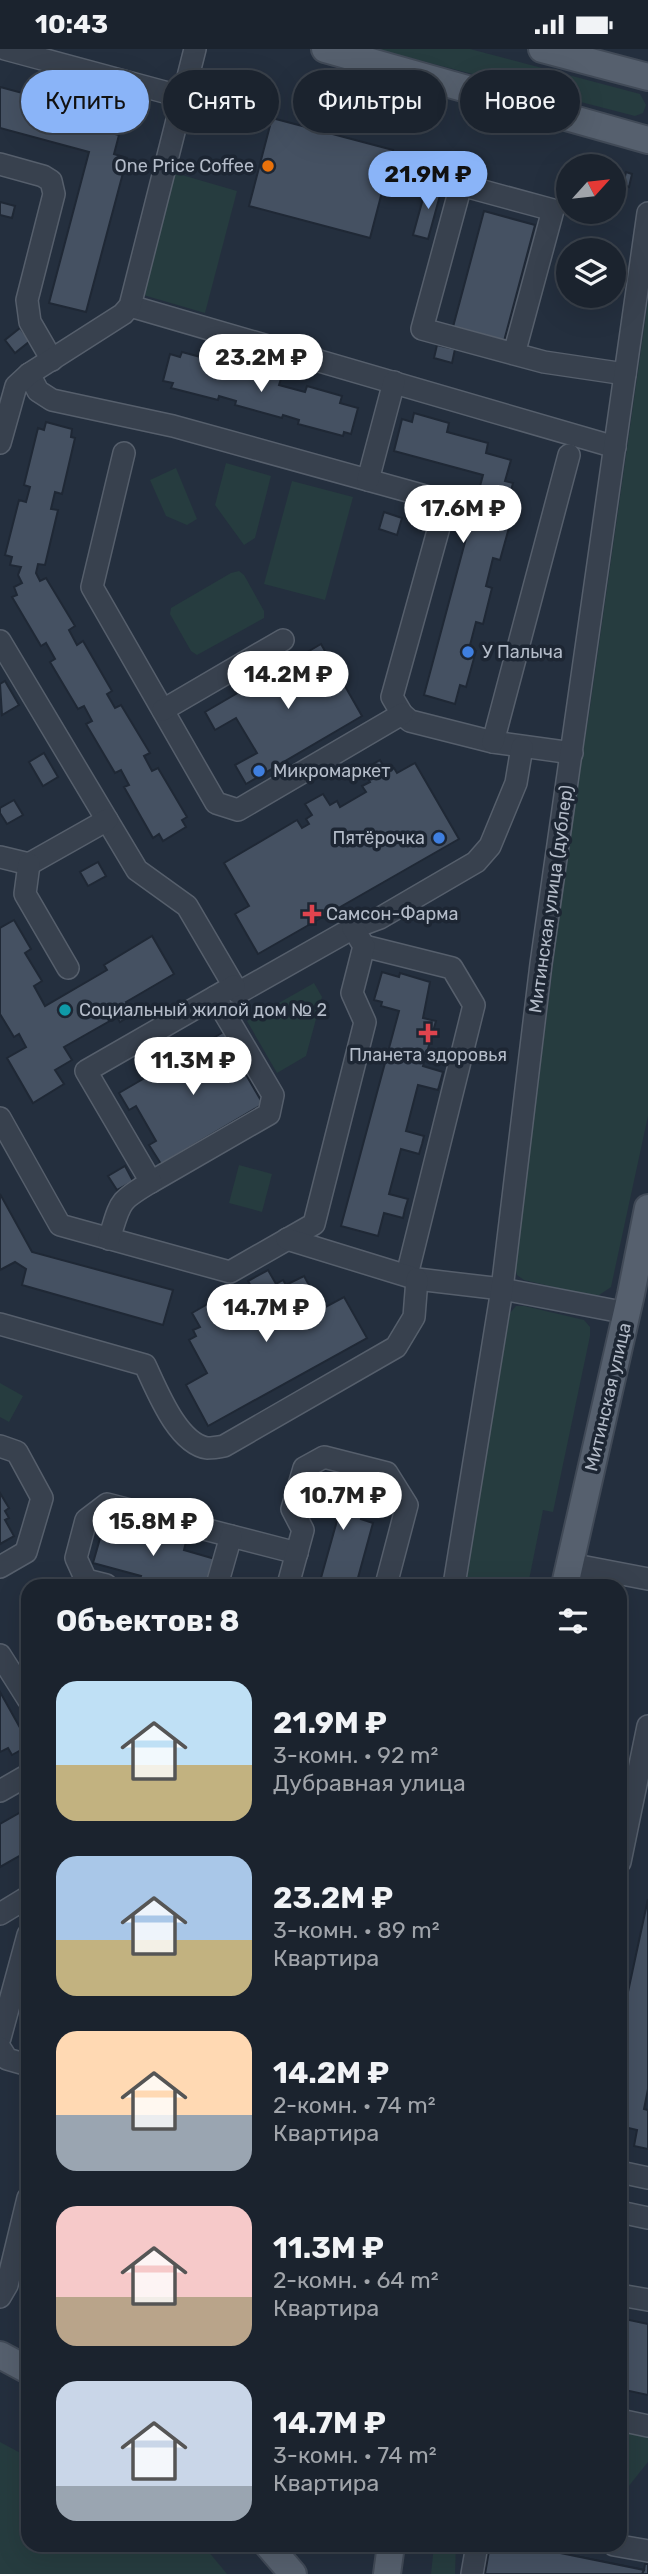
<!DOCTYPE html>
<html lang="ru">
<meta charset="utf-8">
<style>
:root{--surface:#1b232e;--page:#242b36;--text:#f1f3f6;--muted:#a0a4aa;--line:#39404a;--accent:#8ab4f8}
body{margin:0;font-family:Rubik,sans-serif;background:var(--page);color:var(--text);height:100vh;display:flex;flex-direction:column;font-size:26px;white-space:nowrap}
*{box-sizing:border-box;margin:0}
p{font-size:23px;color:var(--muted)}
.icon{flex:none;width:38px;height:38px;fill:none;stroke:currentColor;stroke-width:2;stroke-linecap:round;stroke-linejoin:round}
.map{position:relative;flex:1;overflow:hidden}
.sheet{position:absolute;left:21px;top:1530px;width:606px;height:973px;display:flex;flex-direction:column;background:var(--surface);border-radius:21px;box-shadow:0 7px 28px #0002,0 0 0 2px var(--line)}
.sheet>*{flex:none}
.top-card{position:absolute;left:21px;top:21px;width:607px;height:63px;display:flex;gap:14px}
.needle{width:46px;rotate:63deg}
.buttons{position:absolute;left:556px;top:105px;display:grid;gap:14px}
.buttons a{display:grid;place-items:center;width:70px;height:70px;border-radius:50%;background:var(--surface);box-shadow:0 7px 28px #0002,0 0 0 2px var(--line);font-size:35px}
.price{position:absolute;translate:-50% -60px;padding:0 16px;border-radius:24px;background:#fff;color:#222;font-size:23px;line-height:46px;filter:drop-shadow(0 2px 4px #0008)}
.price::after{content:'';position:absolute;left:50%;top:42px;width:21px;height:16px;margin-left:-10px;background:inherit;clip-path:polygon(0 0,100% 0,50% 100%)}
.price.selected{background:var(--accent);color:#111}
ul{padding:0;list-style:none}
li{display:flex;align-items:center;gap:21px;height:175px;padding:0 35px}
li span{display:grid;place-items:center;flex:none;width:196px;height:140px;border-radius:21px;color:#555}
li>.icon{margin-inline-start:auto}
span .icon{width:84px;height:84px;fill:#fffc;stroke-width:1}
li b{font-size:30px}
h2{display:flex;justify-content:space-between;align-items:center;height:84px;padding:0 35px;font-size:30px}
.chip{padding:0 24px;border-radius:32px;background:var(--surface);box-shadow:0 7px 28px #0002,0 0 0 2px var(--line);font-size:24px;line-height:63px}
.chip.selected{background:var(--accent);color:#111}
.status{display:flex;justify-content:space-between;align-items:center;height:49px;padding:0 35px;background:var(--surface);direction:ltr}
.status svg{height:19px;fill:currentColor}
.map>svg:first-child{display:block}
.green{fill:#263c3f}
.building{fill:#455162;stroke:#1f2835;stroke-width:2}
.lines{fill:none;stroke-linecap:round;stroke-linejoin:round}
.minor-casing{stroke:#565f6c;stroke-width:24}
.major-casing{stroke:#414a57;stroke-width:30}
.minor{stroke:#38414e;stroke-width:21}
.major{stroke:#56606e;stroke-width:26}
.food-dot{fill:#e8710a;stroke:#1d2633;stroke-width:2.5}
.shop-dot{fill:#3f7fe0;stroke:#1d2633;stroke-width:2.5}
.health-dot{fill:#e0444e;stroke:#1d2633;stroke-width:2.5}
.culture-dot{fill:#0f9aa8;stroke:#1d2633;stroke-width:2.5}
.labels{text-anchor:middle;stroke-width:7;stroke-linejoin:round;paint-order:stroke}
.poi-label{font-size:18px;fill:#b4bcc9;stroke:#1d2633;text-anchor:start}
.street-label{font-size:18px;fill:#b4bcc9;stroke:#1d2633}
</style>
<div class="status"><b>10:43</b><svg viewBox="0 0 49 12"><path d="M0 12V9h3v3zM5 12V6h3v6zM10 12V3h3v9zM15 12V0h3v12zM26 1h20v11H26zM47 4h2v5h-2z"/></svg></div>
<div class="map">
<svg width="648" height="2525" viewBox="0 0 648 2525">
<rect width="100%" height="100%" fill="#242f3e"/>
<g class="green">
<path d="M 376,0 L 470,0 L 640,45 L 646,56 L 643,64 L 635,67 Z"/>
<path d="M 175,124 L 237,142 L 205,264 L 140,245 Z"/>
<path d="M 648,252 L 648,1067 L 611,1238 L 596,1248 L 524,1231 L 517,1226 L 515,1219 L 572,765 L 589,665 Z"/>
<path d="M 226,414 L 271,427 L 255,489 L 244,496 L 215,456 Z"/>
<path d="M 176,419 L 197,470 L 187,476 L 166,467 L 150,431 Z"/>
<path d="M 292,432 L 353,448 L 325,551 L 264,535 Z"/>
<path d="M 239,522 L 244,526 L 264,562 L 264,569 L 197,606 L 191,602 L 170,565 L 171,559 L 231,524 Z"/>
<path d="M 314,934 L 322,948 L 306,1007 L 277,1024 L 247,972 Z"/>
<path d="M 239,1116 L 272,1125 L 262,1163 L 229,1154 Z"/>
<path d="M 516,1257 L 524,1257 L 584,1271 L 590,1278 L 590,1287 L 553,1463 L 543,1461 L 528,1536 L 465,1536 L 510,1264 Z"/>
<path d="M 0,1334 L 23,1347 L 9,1373 L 0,1368 Z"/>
<path d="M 620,2381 L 648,2387 L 648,2413 L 620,2448 Z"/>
<path d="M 0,2393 L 28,2408 L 28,2496 L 203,2496 L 227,2525 L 0,2525 Z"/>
<path d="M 434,2496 L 456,2496 L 455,2525 L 431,2525 Z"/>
</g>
<g class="building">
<path d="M 0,38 L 104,66 L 100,81 L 119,86 L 114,105 L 127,109 L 86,263 L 49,254 L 89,103 L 0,79 Z"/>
<path d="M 272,69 L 393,101 L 370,189 L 249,157 Z"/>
<path d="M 626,123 L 632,125 L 629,138 L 623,136 Z"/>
<path d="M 427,135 L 442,139 L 428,190 L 413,186 Z"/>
<path d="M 0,153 L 15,157 L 12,169 L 0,166 Z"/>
<path d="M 484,162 L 535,176 L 504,292 L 453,278 Z"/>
<path d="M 20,279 L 30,292 L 15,304 L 5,291 Z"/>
<path d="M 437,296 L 455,300 L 452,314 L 434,309 Z"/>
<path d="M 182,303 L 219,313 L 217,319 L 243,326 L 244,320 L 281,330 L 279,336 L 305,343 L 307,337 L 342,347 L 340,354 L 358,359 L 351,385 L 344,383 L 343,387 L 298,375 L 299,371 L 283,366 L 282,369 L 235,356 L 236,352 L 219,347 L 218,351 L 171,339 L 173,334 L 163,332 L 170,305 L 180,308 Z"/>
<path d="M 414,364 L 449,374 L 447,383 L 488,394 L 486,404 L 511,411 L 505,432 L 513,434 L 503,473 L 510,475 L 500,511 L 493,509 L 486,537 L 492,539 L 483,575 L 476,573 L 469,600 L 476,602 L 466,638 L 460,636 L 455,655 L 424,646 L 483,426 L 394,402 L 402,370 L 412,373 Z"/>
<path d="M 46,373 L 72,380 L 71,388 L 75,389 L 62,445 L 55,443 L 51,460 L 58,461 L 45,516 L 38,515 L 36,524 L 40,532 L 46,529 L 75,577 L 69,581 L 77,596 L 83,592 L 112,642 L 107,645 L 115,659 L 121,656 L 150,704 L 144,707 L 152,722 L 158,719 L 187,768 L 182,771 L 186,778 L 163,792 L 159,785 L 153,789 L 124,738 L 129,736 L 121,721 L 115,724 L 86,675 L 92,672 L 84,657 L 78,660 L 50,613 L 55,610 L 46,594 L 41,597 L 12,548 L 17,546 L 14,538 L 22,534 L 18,526 L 21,518 L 10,516 L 12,508 L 5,506 L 19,451 L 26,453 L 30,438 L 24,436 L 38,379 L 44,381 Z"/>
<path d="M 384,463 L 402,469 L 397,486 L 379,480 Z"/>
<path d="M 321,595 L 362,667 L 246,735 L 235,716 L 257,704 L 236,669 L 215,681 L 205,663 Z"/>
<path d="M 5,632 L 19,656 L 2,666 L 0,635 Z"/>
<path d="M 44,704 L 58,728 L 43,737 L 29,713 Z"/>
<path d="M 380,711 L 387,723 L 394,719 L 397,724 L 415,714 L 459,790 L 258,905 L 235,865 L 249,857 L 224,814 L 297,771 L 302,779 L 309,775 L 306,770 L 312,766 L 305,755 L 323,745 L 330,756 L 337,752 L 340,758 L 366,743 L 362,737 L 370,733 L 363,721 Z"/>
<path d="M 14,751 L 23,766 L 7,775 L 0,764 L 0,759 Z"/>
<path d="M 98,813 L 106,827 L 88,837 L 80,823 Z"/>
<path d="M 14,871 L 31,900 L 25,904 L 42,932 L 34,937 L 45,957 L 107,921 L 104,916 L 152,887 L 174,925 L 126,953 L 133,965 L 120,973 L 117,968 L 64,998 L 72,1011 L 55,1021 L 64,1035 L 33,1054 L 7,1009 L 26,998 L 19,985 L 14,988 L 0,965 L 0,879 Z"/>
<path d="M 382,923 L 399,928 L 400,924 L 430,933 L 423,969 L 436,972 L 423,1017 L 443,1023 L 438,1041 L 418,1036 L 406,1082 L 424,1087 L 422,1095 L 419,1105 L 401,1100 L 389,1145 L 408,1150 L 405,1160 L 403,1169 L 384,1164 L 378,1187 L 341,1177 L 399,962 L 381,957 L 382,953 L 374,951 Z"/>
<path d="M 227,981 L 242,1007 L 237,1010 L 263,1055 L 161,1115 L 149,1096 L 156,1092 L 136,1057 L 129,1061 L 119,1044 Z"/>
<path d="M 125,1117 L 133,1132 L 117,1141 L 108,1127 Z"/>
<path d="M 0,1145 L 32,1203 L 173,1241 L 163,1276 L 22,1236 L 26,1220 L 15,1213 L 0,1221 Z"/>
<path d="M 268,1221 L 276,1235 L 283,1231 L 286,1236 L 304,1227 L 322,1260 L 344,1248 L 367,1289 L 208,1377 L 186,1336 L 207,1324 L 189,1291 L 196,1287 L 193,1281 L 200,1278 L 192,1264 L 211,1253 L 219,1267 L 225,1263 L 229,1269 L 252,1256 L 249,1250 L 256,1246 L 248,1232 Z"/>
<path d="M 320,1425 L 350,1434 L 347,1445 L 366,1450 L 361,1470 L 373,1474 L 356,1536 L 319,1536 L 340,1461 L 312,1453 Z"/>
<path d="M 0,1444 L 9,1459 L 5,1462 L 9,1469 L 5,1471 L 14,1487 L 0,1495 Z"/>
<path d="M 103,1479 L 134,1487 L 136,1480 L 186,1493 L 184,1501 L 215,1510 L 208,1536 L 178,1536 L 158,1531 L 157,1536 L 150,1536 L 139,1533 L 141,1527 L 93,1514 Z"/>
<path d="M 0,1643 L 28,1693 L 28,1697 L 12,1706 L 8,1699 L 0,1703 Z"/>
<path d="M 28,1759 L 28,1802 L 0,1818 L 0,1775 Z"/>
<path d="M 648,1850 L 648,2040 L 644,2060 L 648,2061 L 648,2100 L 634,2097 L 637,2081 L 620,2077 L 620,1980 Z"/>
<path d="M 28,1978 L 28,2007 L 21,2005 Z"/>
<path d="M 620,2195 L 627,2197 L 620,2226 Z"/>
<path d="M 620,2269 L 648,2275 L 648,2346 L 620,2340 Z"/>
<path d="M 490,2496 L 521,2496 L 644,2521 L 645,2515 L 648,2515 L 648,2525 L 485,2525 Z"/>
<path d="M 490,2496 L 521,2496 L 644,2521 L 642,2525 L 485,2525 Z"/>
</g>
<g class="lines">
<defs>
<g id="minor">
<path d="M 5,0 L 183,48"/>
<path d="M 0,115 L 43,127 L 51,132 L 54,145 L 27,251 L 30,273 L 52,311"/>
<path d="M 130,257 L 615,398"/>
<path d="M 514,305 L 553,161 L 461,136 L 422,280 L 544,313 L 625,325"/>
<path d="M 29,325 L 38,342 L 52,351 L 173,377 L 429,448 L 441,471 L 392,648 L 402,665 L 410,672 L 493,693 L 572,704"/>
<path d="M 0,394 L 16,337 L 29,325 L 123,265 L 130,257 L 195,0"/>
<path d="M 124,404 L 92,538 L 216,754 L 238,761 L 402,665"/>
<path d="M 368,431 L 394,333"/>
<path d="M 0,592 L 137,821 L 187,857 L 238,944 L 353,879 L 380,869 L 476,813 L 490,797 L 516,734 L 522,698"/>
<path d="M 163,661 L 283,591"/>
<path d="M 493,693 L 569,406"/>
<path d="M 0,808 L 29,815 L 107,771"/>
<path d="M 29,815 L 25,845 L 68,919"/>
<path d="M 364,897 L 452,919 L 474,956 L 407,1226"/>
<path d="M 0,1069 L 60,1176 L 230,1223 L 314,1175 L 365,973 L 352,944 L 364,897 L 353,879"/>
<path d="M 151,1133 L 269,1065 L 273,1046 L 215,948"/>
<path d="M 109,1190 C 121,1153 117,1153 151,1133 L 86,1022 L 234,937"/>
<path d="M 287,1190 L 417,1230 L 502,1240 L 627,1264"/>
<path d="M 0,1275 L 145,1316 C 157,1341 177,1394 207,1399 C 212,1399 219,1398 224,1397 L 396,1298 L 414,1268 L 417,1230"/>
<path d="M 0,1397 L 17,1403 L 42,1449 L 26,1503 L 0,1518"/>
<path d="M 570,1515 L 648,1530"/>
<path d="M 106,1536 L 86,1531 L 76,1509 L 86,1471 L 107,1455 L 297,1504"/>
<path d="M 217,1536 L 231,1487"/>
<path d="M 288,1536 L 303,1481 L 292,1460 L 304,1419 L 324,1408 L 387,1424 L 407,1456 L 386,1536"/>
<path d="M 454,1536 L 502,1240 L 541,915 L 648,164"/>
<path d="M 0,1606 L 28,1650"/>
<path d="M 0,1742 L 28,1726"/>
<path d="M 620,1813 L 648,1677"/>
<path d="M 0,1865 L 28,1848"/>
<path d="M 0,1989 L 28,1886"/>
<path d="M 0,1999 L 7,2010 L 28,2016"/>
<path d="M 620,2123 L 648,2129"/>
<path d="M 620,2163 L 648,2169"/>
<path d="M 620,2246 L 648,2251"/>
<path d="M 0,2248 L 7,2236 L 28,2149"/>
<path d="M 620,2371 L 648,2377"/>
<path d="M 614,2496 L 648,2502"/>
<path d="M 472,2525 L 477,2496"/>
</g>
<g id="major">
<path d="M 325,0 L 648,91"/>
<path d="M 542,0 L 648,28"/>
<path d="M 565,1536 L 631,1245 L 648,1159"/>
<path d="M 0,2306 L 28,2321"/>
<path d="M 268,2496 L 293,2525"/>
<path d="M 387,2525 L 391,2496"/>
</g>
</defs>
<use href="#minor" class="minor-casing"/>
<use href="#major" class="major-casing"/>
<use href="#minor" class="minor"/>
<use href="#major" class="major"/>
</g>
<circle class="food-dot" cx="268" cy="117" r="7"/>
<g class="shop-dot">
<circle cx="468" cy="603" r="7"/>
<circle cx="259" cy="722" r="7"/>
<circle cx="439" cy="789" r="7"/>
</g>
<g class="health-dot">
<path d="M308.5 854.5h7v7h7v7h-7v7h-7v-7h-7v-7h7z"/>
<path d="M424.5 973.5h7v7h7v7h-7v7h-7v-7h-7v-7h7z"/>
</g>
<circle class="culture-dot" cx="65" cy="961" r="7"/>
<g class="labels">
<g class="poi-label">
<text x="254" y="123" text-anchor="end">One Price Coffee</text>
<text x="482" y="609">У Палыча</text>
<text x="273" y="728">Микромаркет</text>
<text x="425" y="795" text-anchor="end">Пятёрочка</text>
<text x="326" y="871">Самсон-Фарма</text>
<text x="79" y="967">Социальный жилой дом № 2</text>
<text x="428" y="1012" text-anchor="middle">Планета здоровья</text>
</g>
<g class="street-label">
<text transform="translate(551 850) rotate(-82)" y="6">Митинская улица (дублер)</text>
<text transform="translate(608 1348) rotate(-77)" y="6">Митинская улица</text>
</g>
</g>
</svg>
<div class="buttons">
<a><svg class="needle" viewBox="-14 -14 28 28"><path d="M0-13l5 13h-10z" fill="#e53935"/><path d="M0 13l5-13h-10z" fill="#a0a4aa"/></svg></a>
<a><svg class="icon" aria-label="layers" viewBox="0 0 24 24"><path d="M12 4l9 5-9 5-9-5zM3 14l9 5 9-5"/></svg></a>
</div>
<b class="price selected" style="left:428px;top:162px">21.9M ₽</b>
<b class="price" style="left:261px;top:345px">23.2M ₽</b>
<b class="price" style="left:463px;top:496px">17.6M ₽</b>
<b class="price" style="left:288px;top:662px">14.2M ₽</b>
<b class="price" style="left:193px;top:1048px">11.3M ₽</b>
<b class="price" style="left:266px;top:1295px">14.7M ₽</b>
<b class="price" style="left:343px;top:1483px">10.7M ₽</b>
<b class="price" style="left:153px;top:1509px">15.8M ₽</b>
<div class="top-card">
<a class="chip selected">Купить</a>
<a class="chip">Снять</a>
<a class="chip">Фильтры</a>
<a class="chip">Новое</a>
</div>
<section class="sheet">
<h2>Объектов: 8<svg class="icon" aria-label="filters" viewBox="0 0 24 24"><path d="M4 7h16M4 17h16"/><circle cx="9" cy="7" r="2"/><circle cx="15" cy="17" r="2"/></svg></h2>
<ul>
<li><span style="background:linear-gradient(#bfe0f5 60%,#c2b280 0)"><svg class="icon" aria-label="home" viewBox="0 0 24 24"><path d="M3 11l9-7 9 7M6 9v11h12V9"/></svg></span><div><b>21.9M ₽</b><p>3-комн. · 92 m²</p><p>Дубравная улица</p></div></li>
<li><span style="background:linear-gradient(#a9c7e8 60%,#c2b280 0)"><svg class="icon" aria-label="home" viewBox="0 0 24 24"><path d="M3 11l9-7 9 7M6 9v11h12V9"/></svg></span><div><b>23.2M ₽</b><p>3-комн. · 89 m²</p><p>Квартира</p></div></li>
<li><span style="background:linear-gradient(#ffd9b3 60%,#9aa5b1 0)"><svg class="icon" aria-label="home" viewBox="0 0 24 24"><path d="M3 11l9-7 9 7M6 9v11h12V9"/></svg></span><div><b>14.2M ₽</b><p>2-комн. · 74 m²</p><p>Квартира</p></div></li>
<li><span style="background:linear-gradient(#f6c9c9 65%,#b9a48a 0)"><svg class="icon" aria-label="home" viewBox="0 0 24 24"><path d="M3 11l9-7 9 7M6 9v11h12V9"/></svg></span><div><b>11.3M ₽</b><p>2-комн. · 64 m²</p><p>Квартира</p></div></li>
<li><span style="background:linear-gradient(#c9d6e8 75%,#9aa5b1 0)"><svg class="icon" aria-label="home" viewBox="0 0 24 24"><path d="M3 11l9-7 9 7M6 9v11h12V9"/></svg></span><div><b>14.7M ₽</b><p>3-комн. · 74 m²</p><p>Квартира</p></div></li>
</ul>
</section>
</div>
